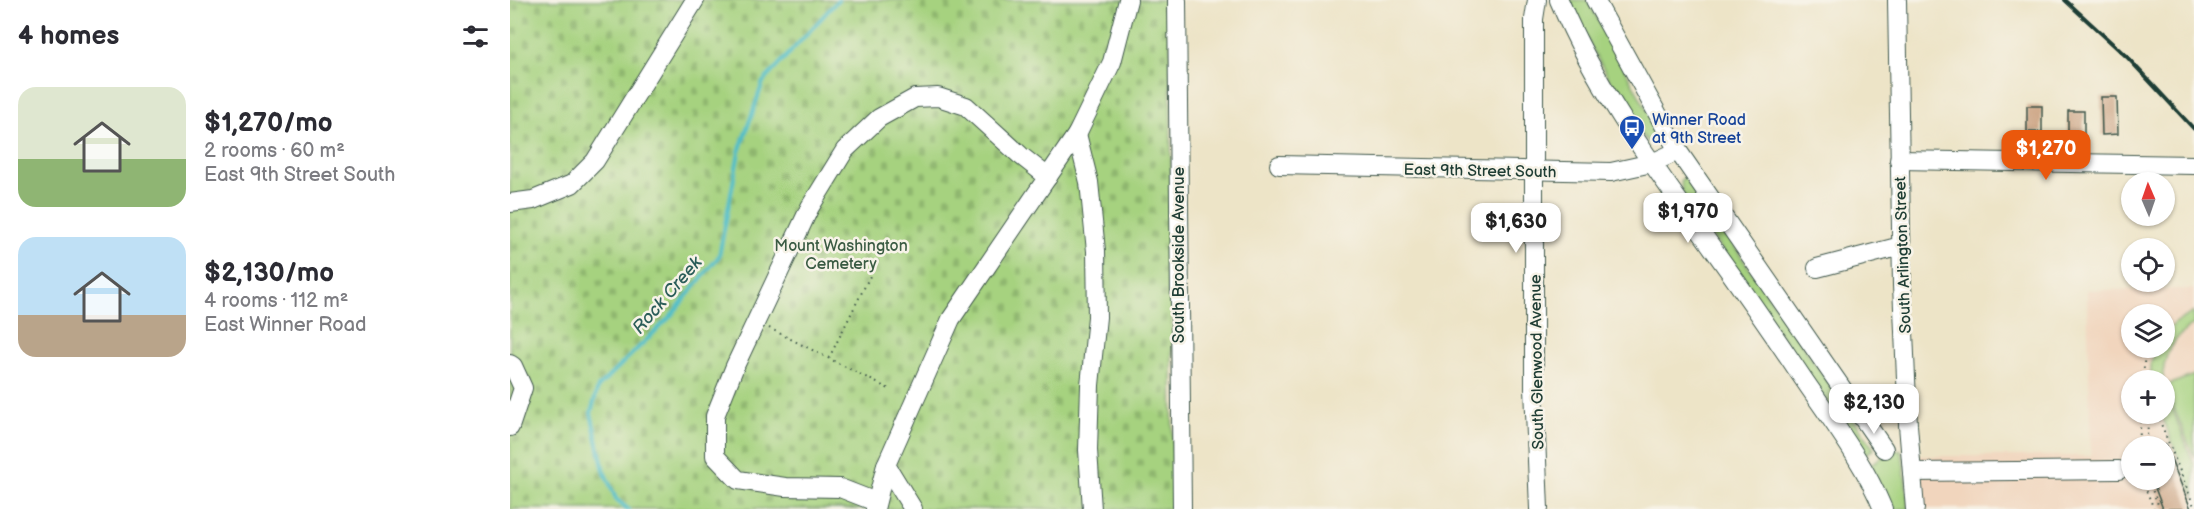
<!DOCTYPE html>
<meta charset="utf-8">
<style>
:root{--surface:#fff;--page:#f2f2f3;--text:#2b2b33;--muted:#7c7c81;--accent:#ea580c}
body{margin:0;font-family:"Balsamiq Sans",sans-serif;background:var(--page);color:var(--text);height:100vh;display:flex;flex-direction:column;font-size:22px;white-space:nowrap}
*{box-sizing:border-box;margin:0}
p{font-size:20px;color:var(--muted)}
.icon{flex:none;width:33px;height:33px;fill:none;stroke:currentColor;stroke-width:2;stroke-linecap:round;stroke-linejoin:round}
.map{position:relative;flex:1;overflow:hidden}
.sheet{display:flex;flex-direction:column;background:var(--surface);width:510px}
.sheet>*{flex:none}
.needle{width:39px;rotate:358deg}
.controls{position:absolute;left:1611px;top:172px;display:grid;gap:12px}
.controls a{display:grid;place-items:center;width:54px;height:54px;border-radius:50%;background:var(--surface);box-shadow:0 2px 4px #0004;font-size:30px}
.price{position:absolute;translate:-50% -51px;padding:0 14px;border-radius:12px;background:#fff;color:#222;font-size:20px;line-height:39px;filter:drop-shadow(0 2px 3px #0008)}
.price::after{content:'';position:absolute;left:50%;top:36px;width:18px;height:14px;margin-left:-9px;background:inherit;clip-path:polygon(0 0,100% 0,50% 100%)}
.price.current{background:var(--accent);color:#fff}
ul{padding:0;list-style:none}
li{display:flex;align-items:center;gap:18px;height:150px;padding:0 18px}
li span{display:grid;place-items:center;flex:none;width:168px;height:120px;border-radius:18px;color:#555}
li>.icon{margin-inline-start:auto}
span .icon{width:72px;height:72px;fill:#fffc;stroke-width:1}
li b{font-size:26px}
h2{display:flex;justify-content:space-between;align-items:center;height:72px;padding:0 18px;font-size:26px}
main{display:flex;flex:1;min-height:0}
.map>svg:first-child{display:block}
.built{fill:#f1d5bd;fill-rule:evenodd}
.green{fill:#a6d27f;stroke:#62885a;stroke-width:1.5}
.cemetery{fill:url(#cemetery-stones);stroke:#62885a;stroke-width:1.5}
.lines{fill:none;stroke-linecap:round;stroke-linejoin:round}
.stream{stroke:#4fbdc8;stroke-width:4}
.building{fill:#caa07f}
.minor-casing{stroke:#3e564a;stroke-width:20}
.path{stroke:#3e564a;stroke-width:2;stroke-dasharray:1.5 4.5;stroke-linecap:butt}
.minor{stroke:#fff;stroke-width:18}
.rail{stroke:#1f3d34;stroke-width:4}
.labels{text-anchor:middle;stroke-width:5;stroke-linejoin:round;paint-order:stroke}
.transit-label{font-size:16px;fill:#164399;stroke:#f7f3e8;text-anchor:start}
.street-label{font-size:16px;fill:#1f3d34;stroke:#f7f3e8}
.park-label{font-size:16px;fill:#3a5b43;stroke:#f7f3e8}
.water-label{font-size:18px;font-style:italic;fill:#2b5d59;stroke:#f7f3e8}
</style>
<main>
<section class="sheet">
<h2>4 homes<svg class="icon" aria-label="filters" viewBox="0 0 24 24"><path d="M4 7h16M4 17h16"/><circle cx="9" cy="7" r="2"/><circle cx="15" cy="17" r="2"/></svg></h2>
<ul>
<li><span style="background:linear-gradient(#dfe7d0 60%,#8fb573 0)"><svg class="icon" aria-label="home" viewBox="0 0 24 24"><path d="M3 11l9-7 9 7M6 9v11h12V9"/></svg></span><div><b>$1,270/mo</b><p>2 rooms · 60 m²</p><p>East 9th Street South</p></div></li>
<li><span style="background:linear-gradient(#bfe0f5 65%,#b9a48a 0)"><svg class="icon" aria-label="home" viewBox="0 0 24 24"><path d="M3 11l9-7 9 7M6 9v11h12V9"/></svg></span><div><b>$2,130/mo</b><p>4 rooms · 112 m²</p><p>East Winner Road</p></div></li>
</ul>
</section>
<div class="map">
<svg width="1684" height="509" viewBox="0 0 1684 509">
<defs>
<pattern id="cemetery-stones" width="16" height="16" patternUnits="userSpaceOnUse" patternTransform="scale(1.5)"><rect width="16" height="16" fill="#a6d27f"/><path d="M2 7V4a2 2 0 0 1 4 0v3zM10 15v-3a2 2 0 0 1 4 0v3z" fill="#8eb56e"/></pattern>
</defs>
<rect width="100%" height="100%" fill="#f7f3e8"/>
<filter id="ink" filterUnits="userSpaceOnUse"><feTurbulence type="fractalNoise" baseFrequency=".0167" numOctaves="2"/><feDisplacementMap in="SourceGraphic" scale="12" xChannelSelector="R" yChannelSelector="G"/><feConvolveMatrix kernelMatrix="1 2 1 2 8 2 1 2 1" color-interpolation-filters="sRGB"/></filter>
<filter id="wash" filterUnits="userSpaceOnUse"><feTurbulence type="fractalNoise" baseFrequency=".008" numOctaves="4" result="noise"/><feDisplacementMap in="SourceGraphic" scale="24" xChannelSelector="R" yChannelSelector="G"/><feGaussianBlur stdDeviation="1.35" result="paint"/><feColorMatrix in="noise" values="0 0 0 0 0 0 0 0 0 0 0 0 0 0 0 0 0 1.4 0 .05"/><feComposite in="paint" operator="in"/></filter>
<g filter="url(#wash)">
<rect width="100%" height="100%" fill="#ede4c7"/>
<path class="built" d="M 1684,289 L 1684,509 L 1413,509 L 1408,456 L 1581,456 L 1577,290 ZM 1622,315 L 1654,315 L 1654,348 L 1622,348 ZM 1622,381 L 1654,381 L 1654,414 L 1622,414 ZM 1622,447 L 1654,447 L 1654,480 L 1622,480 Z"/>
<g class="green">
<path d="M 1059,0 L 1077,0 L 1150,134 L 1147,141 L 1138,142 L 1129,132 L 1079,43 Z"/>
<path d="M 1173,178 L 1177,178 L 1364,449 L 1354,455 L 1172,193 L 1171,180 Z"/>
<path d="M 1684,312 L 1684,324 C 1663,337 1652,357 1653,381 L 1641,381 L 1641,363 L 1646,348 L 1654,348 L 1655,334 L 1665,323 Z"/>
<path d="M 1684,375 L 1684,457 L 1655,386 Z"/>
<path d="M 1655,390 L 1684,465 L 1684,497 L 1651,414 L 1654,414 Z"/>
<path d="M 1383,450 L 1392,451 L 1399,509 L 1378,509 L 1361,468 L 1361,464 Z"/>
</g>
<path class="cemetery" d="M 0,0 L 660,0 L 663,509 L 0,509 Z"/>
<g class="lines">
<path class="stream" d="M 118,509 L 106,499 L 94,471 L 81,413 L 88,387 L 160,317 L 209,256 L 229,152 L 253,82 L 328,0"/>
</g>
<g id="blocks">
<g class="building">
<path d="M 1591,97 L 1607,97 L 1608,134 L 1592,135 Z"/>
<rect x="1517" y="106" width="15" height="26"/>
<rect x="1558" y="111" width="16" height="24"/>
<path d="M 1655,444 L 1681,509 L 1653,509 L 1642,480 L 1654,480 Z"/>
</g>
</g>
</g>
<g filter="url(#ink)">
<use href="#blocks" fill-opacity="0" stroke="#3e564a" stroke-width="1.5"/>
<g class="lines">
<defs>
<g id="minor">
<path d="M 667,0 L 672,509"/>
<path d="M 1027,0 L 1024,19 L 1024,388 L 1029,509"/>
<path d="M 1049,0 C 1086,87 1136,156 1191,232 C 1225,279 1258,326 1290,374 C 1319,417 1353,460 1373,509"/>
<path d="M 1085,0 L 1168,151 L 1374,449"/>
<path d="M 1387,0 L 1392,285 L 1398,425 L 1405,509"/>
<path d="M 567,134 L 579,182 L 586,251 L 587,317 L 580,385 L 578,450 L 582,509"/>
<path d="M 1389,160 L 1684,165"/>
<path d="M 769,165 L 1101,172 L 1142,163 L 1168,151"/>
<path d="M 0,203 L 23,200 L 62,184 L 85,161 L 185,0"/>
<path d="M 1307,268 L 1391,246"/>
<path d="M 0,364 L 3,366 L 13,388 L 0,427"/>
<path d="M 1402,472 L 1609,470"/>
<path d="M 366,502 L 330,488 L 275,487 L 228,480 L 205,456 L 205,416 L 225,366 L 300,207 L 335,150 L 369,118 L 405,98 L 428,97 L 456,106 L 510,155 L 538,177"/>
<path d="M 365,509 L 376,465"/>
<path d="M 403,509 L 376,465 L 441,319 L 567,134 L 602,62 L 618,0"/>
</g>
</defs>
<use href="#minor" class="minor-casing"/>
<g class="path">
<path d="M 259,328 L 379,389"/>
<path d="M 319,358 L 378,240"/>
<path d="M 1633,381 L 1635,348"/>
<path d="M 1647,414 L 1684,506"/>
<path d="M 1629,447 L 1631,414"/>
<path d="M 1636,447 L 1639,414"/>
<path d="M 1632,480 L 1644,509"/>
<path d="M 1638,480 L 1650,509"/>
</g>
<use href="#minor" class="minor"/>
<path class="rail" d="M 1555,0 L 1617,57 L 1684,129"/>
</g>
</g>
<defs>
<symbol id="bus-pin" viewBox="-11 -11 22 30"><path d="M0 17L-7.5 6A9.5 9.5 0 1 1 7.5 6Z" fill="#1a4fb4" stroke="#f7f3e8"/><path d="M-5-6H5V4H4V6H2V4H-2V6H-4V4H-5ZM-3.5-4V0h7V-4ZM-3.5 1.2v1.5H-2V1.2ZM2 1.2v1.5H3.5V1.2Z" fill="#fff"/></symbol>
</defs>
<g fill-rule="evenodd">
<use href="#bus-pin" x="1107" y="113" width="30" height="40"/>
</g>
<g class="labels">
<g class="transit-label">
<text x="1142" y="125">Winner Road<tspan x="1142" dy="18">at 9th Street</tspan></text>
</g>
<g class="street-label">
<text transform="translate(970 170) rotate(1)" y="6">East 9th Street South</text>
<text transform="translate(668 255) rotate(-90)" y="6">South Brookside Avenue</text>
<text transform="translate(1392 255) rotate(-92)" y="6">South Arlington Street</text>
<text transform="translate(1026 362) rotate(-91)" y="6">South Glenwood Avenue</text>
</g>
<g class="park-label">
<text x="331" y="251">Mount Washington<tspan x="331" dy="18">Cemetery</tspan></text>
</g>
<g class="water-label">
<text transform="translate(157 295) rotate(-49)" y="6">Rock Creek</text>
</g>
</g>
</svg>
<div class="controls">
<a><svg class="needle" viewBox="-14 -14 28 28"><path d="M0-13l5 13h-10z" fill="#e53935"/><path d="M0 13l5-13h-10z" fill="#7c7c81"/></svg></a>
<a><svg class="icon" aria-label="locate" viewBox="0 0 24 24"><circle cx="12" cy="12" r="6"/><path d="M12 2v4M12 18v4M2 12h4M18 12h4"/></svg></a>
<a><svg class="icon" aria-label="layers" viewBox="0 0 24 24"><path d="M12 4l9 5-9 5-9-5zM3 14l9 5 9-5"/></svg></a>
<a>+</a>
<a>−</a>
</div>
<b class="price current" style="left:1536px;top:181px">$1,270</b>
<b class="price" style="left:1178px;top:244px">$1,970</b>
<b class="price" style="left:1006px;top:254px">$1,630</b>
<b class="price" style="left:1364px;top:435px">$2,130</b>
</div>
</main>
